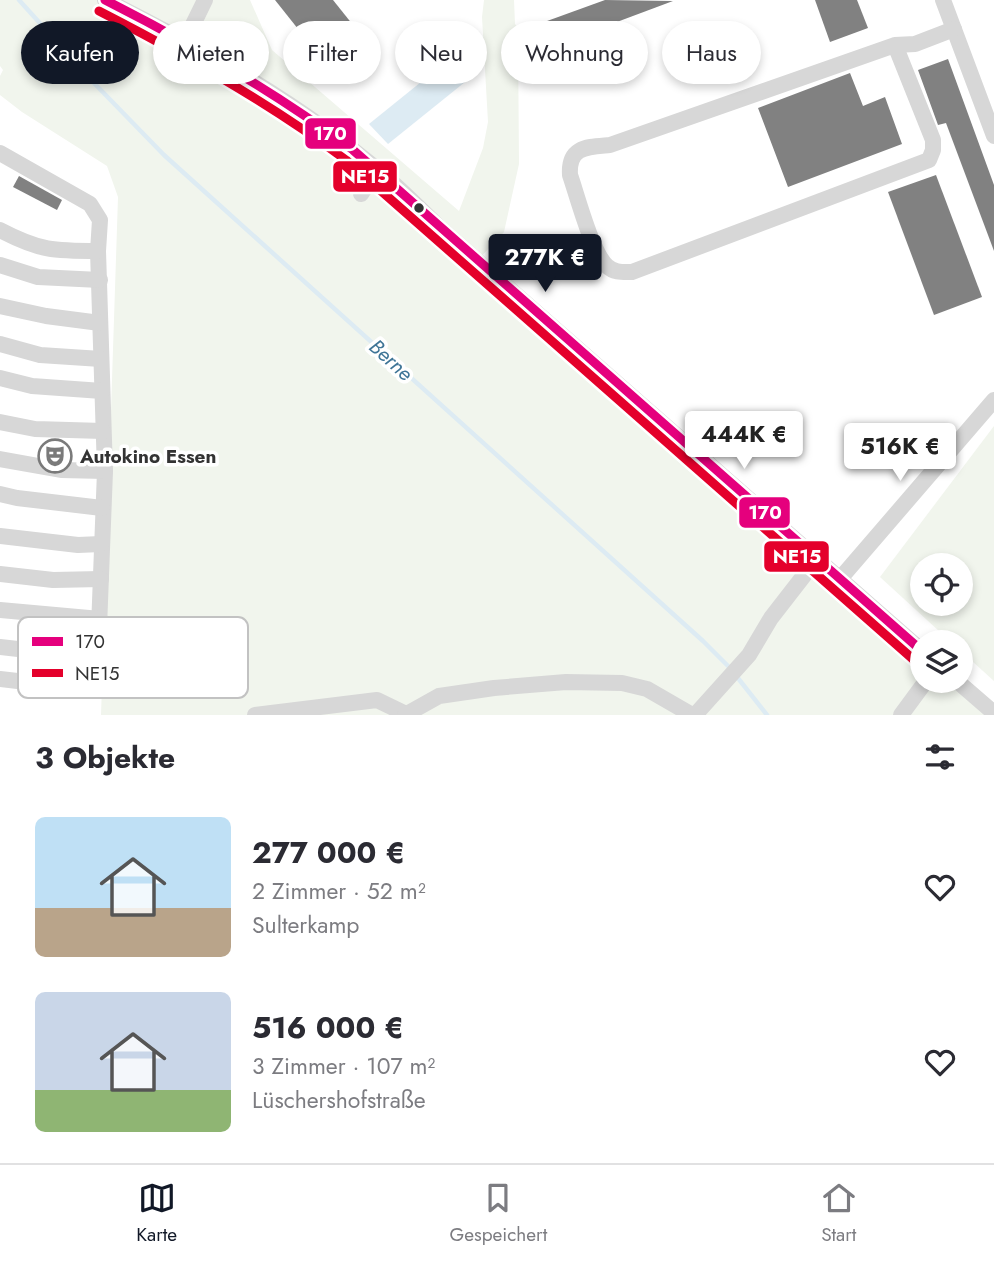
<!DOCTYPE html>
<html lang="de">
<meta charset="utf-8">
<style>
:root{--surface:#fff;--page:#f2f2f3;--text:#2b2b33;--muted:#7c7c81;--line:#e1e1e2;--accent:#111827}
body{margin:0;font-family:Jost,sans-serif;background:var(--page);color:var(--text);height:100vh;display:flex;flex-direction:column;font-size:26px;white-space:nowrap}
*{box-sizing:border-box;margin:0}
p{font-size:23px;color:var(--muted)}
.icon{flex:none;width:38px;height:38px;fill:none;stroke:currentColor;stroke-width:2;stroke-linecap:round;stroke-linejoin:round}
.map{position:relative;height:715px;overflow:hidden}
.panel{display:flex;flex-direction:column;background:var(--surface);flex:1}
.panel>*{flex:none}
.hud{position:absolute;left:21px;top:21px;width:952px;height:63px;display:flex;gap:14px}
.tools{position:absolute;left:910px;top:553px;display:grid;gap:14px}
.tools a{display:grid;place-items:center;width:63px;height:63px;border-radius:50%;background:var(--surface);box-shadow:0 4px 10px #0003;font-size:35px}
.price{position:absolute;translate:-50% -60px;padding:0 16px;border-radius:7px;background:#fff;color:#222;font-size:23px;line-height:46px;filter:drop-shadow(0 2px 4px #0008)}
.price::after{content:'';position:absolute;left:50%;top:42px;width:21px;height:16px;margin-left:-10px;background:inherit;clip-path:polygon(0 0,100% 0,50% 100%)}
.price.on{background:var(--accent);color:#fff}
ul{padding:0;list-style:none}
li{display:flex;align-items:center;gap:21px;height:175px;padding:0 35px}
li span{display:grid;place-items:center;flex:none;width:196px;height:140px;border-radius:10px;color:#555}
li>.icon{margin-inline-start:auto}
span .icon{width:84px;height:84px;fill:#fffc;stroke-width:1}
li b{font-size:30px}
h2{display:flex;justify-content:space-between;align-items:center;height:84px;padding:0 35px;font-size:30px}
.chip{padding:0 24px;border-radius:32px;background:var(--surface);box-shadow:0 4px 10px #0003;font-size:24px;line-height:63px}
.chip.on{background:var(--accent);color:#fff}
.dock{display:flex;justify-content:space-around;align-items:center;height:98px;border-top:2px solid var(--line);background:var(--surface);font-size:19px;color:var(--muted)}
.dock a{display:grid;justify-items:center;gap:4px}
.dock .on{color:var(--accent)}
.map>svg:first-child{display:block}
.green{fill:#f1f5ed;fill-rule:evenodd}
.water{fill:#ddebf3}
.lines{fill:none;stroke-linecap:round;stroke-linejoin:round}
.stream{stroke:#ddebf3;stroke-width:4.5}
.building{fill:#818181}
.minor{stroke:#d7d7d7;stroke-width:16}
.bus-1-casing{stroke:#fff;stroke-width:14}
.bus-2-casing{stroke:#fff;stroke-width:14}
.bus-1{stroke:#e5007d;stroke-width:9}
.bus-2{stroke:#e4002b;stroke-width:9}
.bus-dot{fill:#333;stroke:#fff;stroke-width:2.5}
.labels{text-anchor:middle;stroke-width:7;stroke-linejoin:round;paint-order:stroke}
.poi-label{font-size:19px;font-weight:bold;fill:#333;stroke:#fff;text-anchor:start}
.water-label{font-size:21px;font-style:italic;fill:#3f7597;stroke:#fff}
.key{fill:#fff;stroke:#c2c2c2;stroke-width:2}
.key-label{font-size:19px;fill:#333}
.line-badge{stroke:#fff;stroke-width:2.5}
.badge-label{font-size:19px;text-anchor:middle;font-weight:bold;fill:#fff}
</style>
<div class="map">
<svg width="994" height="715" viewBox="0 0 994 715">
<rect width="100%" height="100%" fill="#fff"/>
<g class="green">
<path d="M 0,0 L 101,0 L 317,125 L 922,653 L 922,681 L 954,681 L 993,715 L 101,715 L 118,197 L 107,166 L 22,112 L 0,95 L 0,76 L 3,70 L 0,66 Z"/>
<path d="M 113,0 L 201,0 L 184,37 Z"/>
<path d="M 208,0 L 250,0 L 272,50 L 459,211 L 483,148 L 488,122 L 482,17 L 484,0 L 514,0 L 515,24 L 519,29 L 518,36 L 519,164 L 504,232 L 478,260 L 389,177 L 188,40 Z"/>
<path d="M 994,426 L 994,681 L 961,651 L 961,642 L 951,642 L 880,577 ZM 922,565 L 961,565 L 961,604 L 922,604 Z"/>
</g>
<path class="water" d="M 457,53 L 465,82 L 388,144 L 369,124 Z"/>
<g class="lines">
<path class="stream" d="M 19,0 L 93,82 L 164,155 L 703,641 L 730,668 L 767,715"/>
</g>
<g class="building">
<path d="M 275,0 L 333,0 L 377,55 L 341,83 Z"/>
<path d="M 605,0 L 673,1 L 534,53 L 525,29 Z"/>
<path d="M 815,0 L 857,0 L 868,28 L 830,42 Z"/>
<path d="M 948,59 L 994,185 L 994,251 L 946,123 L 938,125 L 918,70 Z"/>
<path d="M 850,73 L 863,106 L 885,97 L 902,144 L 788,187 L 758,108 Z"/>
<path d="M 936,175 L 982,297 L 934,315 L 888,192 Z"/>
<path d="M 19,176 L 62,200 L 57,210 L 13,187 Z"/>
</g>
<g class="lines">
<g class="minor">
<path d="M 105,0 C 203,49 302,105 385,176 C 404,192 422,211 440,228 L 922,651"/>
<path d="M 943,0 L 994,136"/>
<path d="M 185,41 L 205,0"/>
<path d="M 895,45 L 610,145 C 588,147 568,146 570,175 C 577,195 592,253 607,266 C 614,273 623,272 632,272 L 929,160 L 933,150 L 933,140 L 895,45 L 915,44 L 954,29"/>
<path d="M 0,153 L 90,204 L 100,220 L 98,251 L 105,471 L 97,680 L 26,682 L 0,679"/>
<path d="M 361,194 L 377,170"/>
<path d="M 0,230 C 40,251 54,251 98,251"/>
<path d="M 0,265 L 38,277 L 100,280"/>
<path d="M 0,306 L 46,316 L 100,323"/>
<path d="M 0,344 L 40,355 L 101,359"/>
<path d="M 0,378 L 32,386 L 102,391"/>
<path d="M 0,422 L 35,429 L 103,431"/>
<path d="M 0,459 L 61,470 L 105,471"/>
<path d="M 0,494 L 17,498 L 102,508"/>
<path d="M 0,536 L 78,545 L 101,544"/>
<path d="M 0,574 L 53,580 L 101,579"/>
<path d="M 839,580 L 994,400"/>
<path d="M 0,610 L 100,619"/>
<path d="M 0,647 L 53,653 L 98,652"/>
<path d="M 957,681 L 994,713"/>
<path d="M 255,715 L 377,700 L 406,714"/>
<path d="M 405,715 L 439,696 L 494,688 L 566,682 L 622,683 L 647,689 L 692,715"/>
<path d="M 695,715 L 749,655 L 771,618 L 816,560"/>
<path d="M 901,715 L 926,681"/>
</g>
<defs>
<path id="bus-1" d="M 105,0 C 192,44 275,92 353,150 L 922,651"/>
<path id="bus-2" d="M 99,11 C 185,55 268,102 346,160 L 914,660"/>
</defs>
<use href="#bus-1" class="bus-1-casing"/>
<use href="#bus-2" class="bus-2-casing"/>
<use href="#bus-1" class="bus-1"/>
<use href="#bus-2" class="bus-2"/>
</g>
<defs>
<symbol id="theatre-ring" viewBox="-11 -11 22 22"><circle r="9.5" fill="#fff" stroke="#7a7a7a" stroke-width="1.5"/><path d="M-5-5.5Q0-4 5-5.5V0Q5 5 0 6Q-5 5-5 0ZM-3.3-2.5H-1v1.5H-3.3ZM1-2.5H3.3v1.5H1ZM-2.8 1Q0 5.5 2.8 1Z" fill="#7a7a7a"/></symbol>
</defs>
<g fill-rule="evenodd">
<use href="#theatre-ring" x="36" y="437" width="38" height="38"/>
</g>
<circle class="bus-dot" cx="419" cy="208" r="6"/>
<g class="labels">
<g class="poi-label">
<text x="80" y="463">Autokino Essen</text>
</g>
<g class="water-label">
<text transform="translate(391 360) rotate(42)" y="7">Berne</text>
</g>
</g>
<rect x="18" y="617" width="230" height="81" rx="10" class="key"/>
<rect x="32" y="637" width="31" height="9" fill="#e5007d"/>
<rect x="32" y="669" width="31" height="8" fill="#e4002b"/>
<g class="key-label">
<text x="75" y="648">170</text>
<text x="75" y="680">NE15</text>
</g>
<g class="line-badge">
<rect x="304" y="117" width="53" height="33" rx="7" fill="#e5007d"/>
<rect x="332" y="160" width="66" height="33" rx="7" fill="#e4002b"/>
<rect x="738" y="496" width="53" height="33" rx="7" fill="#e5007d"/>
<rect x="763" y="540" width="67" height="33" rx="7" fill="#e4002b"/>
</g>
<g class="badge-label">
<text x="330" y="140">170</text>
<text x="365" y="183">NE15</text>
<text x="765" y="519">170</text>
<text x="797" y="563">NE15</text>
</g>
</svg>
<div class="tools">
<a><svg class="icon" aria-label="locate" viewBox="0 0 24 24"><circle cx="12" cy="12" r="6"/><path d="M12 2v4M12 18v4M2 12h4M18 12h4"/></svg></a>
<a><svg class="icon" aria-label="layers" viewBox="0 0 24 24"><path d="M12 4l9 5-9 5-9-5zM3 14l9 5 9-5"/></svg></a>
</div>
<b class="price on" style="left:545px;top:294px">277K €</b>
<b class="price" style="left:744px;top:471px">444K €</b>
<b class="price" style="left:900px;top:483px">516K €</b>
<div class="hud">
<a class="chip on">Kaufen</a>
<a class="chip">Mieten</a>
<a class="chip">Filter</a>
<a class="chip">Neu</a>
<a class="chip">Wohnung</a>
<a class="chip">Haus</a>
</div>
</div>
<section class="panel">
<h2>3 Objekte<svg class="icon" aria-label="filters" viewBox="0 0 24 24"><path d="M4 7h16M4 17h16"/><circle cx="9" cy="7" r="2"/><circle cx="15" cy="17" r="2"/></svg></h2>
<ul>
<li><span style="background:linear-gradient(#bfe0f5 65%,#b9a48a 0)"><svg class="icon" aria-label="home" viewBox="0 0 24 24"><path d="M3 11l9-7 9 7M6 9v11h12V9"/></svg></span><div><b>277 000 €</b><p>2 Zimmer · 52 m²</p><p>Sulterkamp</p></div><svg class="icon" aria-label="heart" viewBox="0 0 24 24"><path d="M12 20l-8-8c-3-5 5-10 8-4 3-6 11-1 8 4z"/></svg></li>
<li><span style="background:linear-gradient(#c9d6e8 70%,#8fb573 0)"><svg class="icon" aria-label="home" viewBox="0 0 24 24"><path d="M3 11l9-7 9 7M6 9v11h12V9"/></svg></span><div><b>516 000 €</b><p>3 Zimmer · 107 m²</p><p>Lüschershofstraße</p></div><svg class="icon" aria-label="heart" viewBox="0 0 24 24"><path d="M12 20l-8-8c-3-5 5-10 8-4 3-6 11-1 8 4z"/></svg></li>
</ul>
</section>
<nav class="dock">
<a class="on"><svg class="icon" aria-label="map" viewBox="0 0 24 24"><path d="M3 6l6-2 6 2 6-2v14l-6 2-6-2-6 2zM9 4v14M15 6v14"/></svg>Karte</a>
<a><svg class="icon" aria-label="saved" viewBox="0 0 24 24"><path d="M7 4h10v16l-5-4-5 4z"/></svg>Gespeichert</a>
<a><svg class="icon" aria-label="home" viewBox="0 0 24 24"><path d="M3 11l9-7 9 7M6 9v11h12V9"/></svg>Start</a>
</nav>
